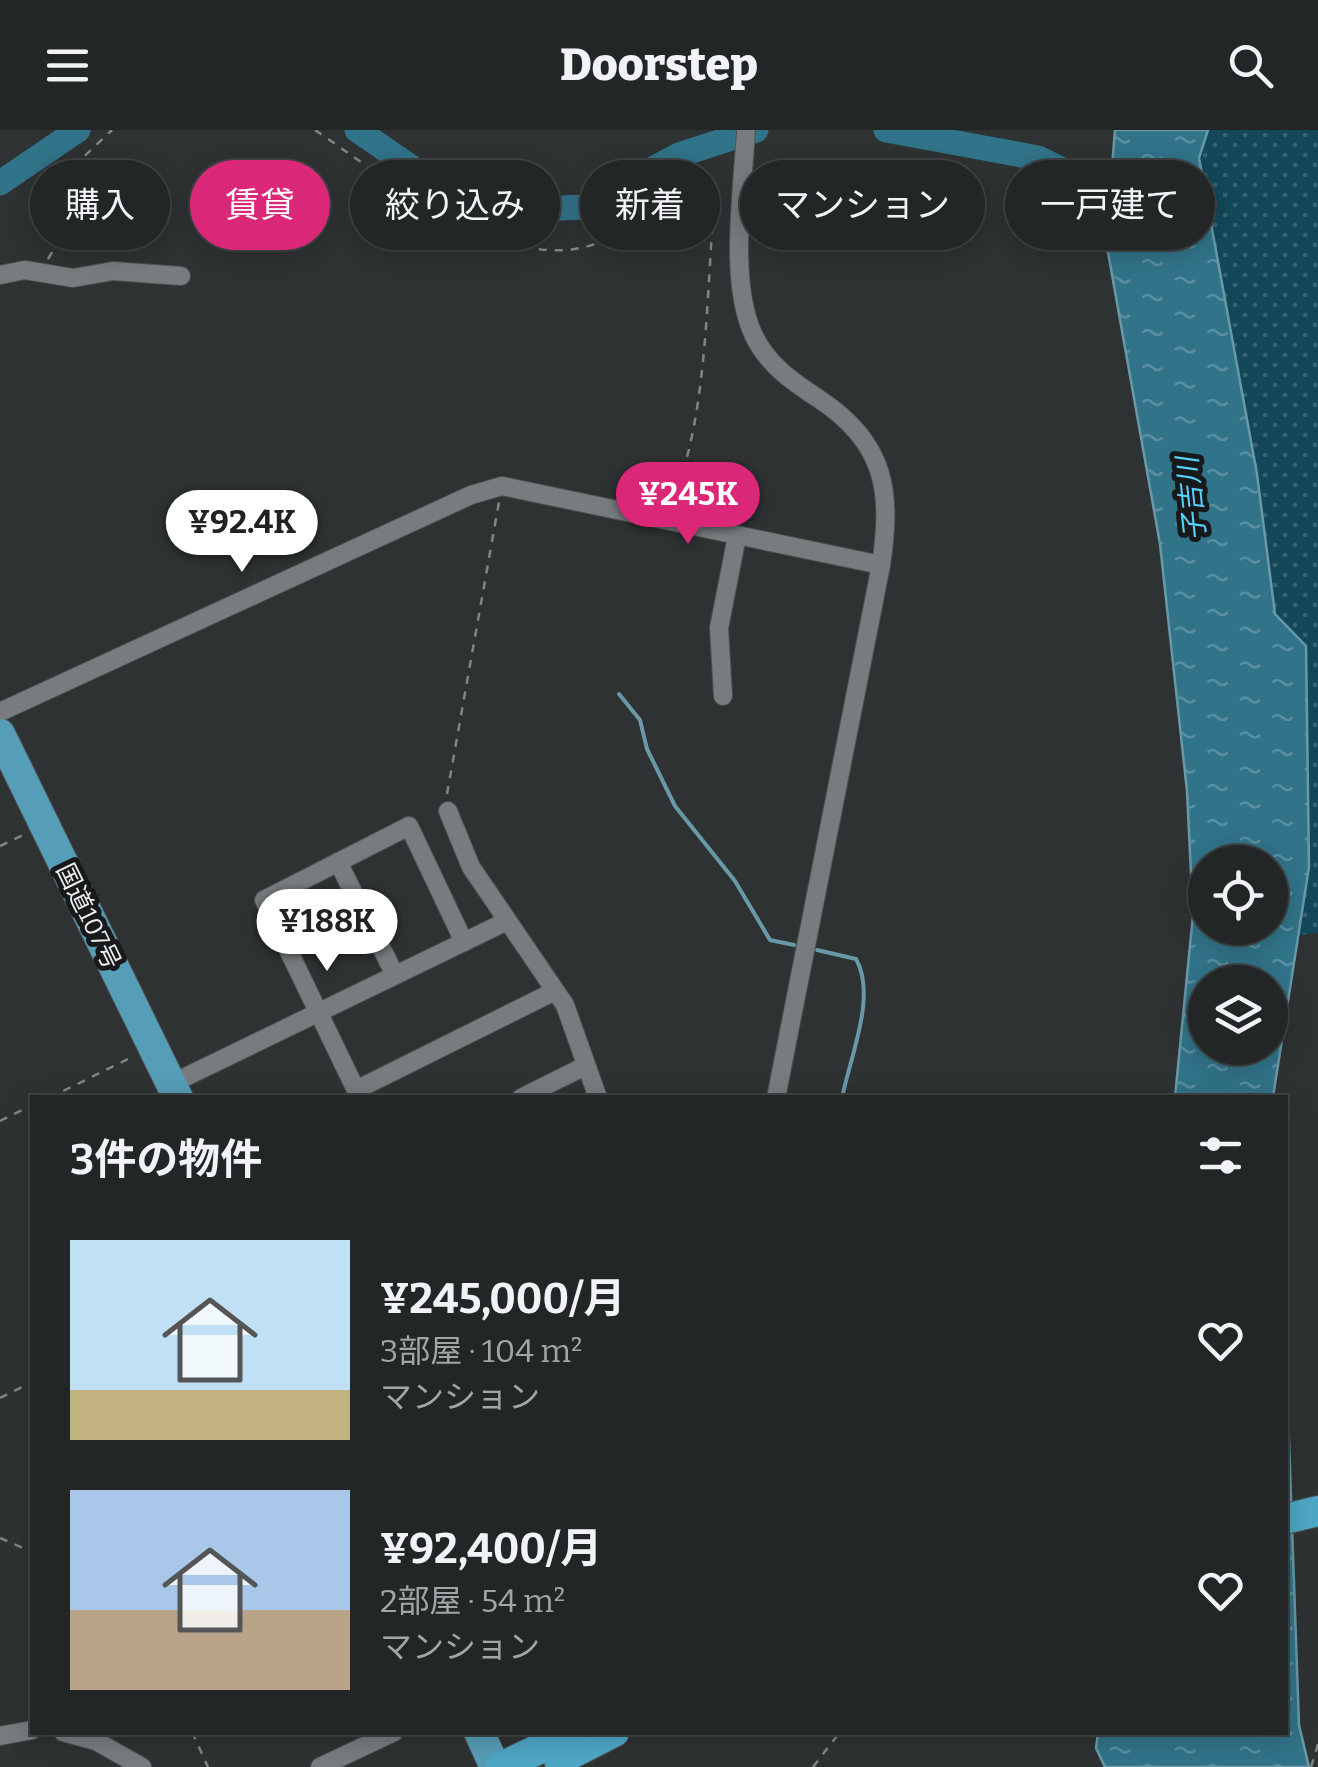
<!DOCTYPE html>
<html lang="ja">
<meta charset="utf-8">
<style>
:root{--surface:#222626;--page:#2e3232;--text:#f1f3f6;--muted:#a2a5a7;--line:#3f4343;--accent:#db2777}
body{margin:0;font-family:Bitter,"Noto Sans JP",serif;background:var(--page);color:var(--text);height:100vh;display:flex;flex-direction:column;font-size:38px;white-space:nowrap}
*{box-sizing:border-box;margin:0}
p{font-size:32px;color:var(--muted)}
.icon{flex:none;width:55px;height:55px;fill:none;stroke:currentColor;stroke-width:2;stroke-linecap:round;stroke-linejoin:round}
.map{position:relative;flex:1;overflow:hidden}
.drawer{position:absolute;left:30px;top:965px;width:1258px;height:640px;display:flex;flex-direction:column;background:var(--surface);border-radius:0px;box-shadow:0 5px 25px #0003,0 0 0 2px var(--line)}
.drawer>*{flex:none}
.guide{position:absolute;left:30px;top:30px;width:1260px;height:90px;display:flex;gap:20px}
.buttons{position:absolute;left:1188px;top:715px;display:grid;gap:20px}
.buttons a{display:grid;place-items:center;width:100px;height:100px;border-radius:50%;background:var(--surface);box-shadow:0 5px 25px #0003,0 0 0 2px var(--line);font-size:50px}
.price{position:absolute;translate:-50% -85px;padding:0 22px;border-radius:35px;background:#fff;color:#222;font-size:32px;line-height:65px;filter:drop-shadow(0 2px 5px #0008)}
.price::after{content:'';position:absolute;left:50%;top:60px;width:30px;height:22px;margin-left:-15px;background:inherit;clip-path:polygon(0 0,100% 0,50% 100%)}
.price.active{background:var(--accent);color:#fff}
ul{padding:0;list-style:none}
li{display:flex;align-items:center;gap:30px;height:250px;padding:0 40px}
li span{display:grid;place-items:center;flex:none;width:280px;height:200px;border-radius:0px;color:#555}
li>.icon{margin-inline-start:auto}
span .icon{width:120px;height:120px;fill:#fffc;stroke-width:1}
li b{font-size:42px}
h2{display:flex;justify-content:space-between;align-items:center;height:120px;padding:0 40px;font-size:42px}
.chip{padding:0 35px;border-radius:45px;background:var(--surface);box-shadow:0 5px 25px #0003,0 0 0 2px var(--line);font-size:35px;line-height:90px}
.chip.active{background:var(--accent);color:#fff}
header{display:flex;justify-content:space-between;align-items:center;height:130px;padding:0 40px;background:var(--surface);font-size:45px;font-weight:800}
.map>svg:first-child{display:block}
.grass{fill:url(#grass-dots)}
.water{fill:url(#water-ripples);stroke:#6998a7;stroke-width:2.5;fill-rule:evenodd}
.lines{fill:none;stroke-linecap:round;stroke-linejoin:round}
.stream{stroke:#6998a7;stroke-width:4}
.river{stroke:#317389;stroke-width:25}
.minor-casing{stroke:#4d5152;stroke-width:20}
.trunk-casing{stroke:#4d5152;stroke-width:32}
.motorway-casing{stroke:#4d5152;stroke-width:32}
.path{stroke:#818586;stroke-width:2.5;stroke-dasharray:8 8;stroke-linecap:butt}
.minor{stroke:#787c7e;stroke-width:18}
.trunk{stroke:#569eb7;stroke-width:30}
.motorway{stroke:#4ea6c5;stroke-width:30}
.labels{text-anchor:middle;stroke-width:10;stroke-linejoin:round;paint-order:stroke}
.street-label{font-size:25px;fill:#ebedee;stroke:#17191a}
.water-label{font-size:28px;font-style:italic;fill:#57d4fd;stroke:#17191a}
</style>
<header><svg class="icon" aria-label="menu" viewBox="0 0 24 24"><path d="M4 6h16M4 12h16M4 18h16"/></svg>Doorstep<svg class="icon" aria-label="search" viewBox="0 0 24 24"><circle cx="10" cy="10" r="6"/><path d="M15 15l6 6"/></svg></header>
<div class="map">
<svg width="1318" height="1637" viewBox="0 0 1318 1637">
<defs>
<pattern id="grass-dots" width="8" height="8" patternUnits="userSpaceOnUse" patternTransform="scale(2.5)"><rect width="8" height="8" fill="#124859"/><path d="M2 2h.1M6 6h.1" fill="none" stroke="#356371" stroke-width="1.8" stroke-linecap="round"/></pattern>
<pattern id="water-ripples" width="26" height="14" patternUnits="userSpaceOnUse" patternTransform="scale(2.5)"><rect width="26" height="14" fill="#317389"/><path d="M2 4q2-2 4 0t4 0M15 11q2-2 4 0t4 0" fill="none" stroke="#598ea0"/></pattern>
</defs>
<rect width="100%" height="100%" fill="#2e3233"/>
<path class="grass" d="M 1208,0 L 1318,0 L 1318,803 L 1298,805 L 1309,737 L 1306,517 L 1275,484 L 1257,344 L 1199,28 Z"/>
<g class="water">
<path d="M 1115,0 L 1208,0 L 1199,28 L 1257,344 L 1275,484 L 1306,516 L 1309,737 L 1273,967 L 1175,967 L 1193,785 L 1187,661 L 1160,414 L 1106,111 ZM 1205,732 L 1270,732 L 1270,798 L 1205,798 ZM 1205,852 L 1270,852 L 1270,918 L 1205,918 Z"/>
<path d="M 1285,1196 L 1299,1595 L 1309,1637 L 1105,1637 L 1096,1618 L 1098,1603 L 1285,1602 Z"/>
</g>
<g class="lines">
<g class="stream">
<path d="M 619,564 L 640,590 L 647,619 L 675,676 L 735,751 L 770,810 L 794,815"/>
<path d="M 817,820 L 856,829 C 877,866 850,927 842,968"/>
</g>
<g class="river">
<path d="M 357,0 L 462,72 L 499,81 L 582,77 L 679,25 L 756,0"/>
<path d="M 886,0 L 1038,28 L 1138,77"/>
<path d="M 0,53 L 78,0"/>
</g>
<defs>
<g id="minor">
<path d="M 746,0 C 743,59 728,152 754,206 C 768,235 793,252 819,269 C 886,313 892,362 881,435 L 776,968"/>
<path d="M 0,145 L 25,140 L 73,148 L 113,141 L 181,146"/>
<path d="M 723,566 L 719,498 L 737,406"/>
<path d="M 0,582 L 471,365 L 502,356 L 881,435"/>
<path d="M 448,681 L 471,737 L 565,875 L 598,968"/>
<path d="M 338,732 L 395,845"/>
<path d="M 464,812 L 409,696 L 264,770 L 356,960 L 555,861"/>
<path d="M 171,954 L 507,791"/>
<path d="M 521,968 L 585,936"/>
<path d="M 63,1602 L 96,1611 L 142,1637"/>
<path d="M 0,1606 L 32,1600"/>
<path d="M 320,1637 L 394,1602"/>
</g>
<g id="trunk">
<path d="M 0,604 L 178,968"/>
<path d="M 479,1602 L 495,1637"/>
</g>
<g id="motorway">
<path d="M 1285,1389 L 1318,1381"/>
<path d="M 559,1630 L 614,1602"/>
<path d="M 501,1637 L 575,1602"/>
</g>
</defs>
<use href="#minor" class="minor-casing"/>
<use href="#trunk" class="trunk-casing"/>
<use href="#motorway" class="motorway-casing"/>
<g class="path">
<path d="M 315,0 C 388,49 503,146 595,114 C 637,100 666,63 711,59 L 714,74 C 706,169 708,285 672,373"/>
<path d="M 48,129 L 57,114 L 76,34 L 112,0"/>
<path d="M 447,664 L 499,372"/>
<path d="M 0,716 L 25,704"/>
<path d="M 49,968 L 134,926"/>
<path d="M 0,991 L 32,975"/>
<path d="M 0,1268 L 32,1252"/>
<path d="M 0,1408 L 32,1422"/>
<path d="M 192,1602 L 208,1637"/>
<path d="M 813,1637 L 840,1602"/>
<path d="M 1311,1637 L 1318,1614"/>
</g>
<use href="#minor" class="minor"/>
<use href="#trunk" class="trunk"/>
<use href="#motorway" class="motorway"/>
</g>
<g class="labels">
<g class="street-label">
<text transform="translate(89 786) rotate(64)" y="9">国道107号</text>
</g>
<g class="water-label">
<text transform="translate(1191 369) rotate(-96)" y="10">子吉川</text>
</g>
</g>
</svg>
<div class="buttons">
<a><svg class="icon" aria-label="locate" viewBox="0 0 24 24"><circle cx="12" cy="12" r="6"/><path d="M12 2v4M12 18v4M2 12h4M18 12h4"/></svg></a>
<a><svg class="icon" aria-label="layers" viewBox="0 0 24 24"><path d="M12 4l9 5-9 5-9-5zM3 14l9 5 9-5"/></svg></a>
</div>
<b class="price active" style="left:688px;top:417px">¥245K</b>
<b class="price" style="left:242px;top:445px">¥92.4K</b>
<b class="price" style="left:327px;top:844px">¥188K</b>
<div class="guide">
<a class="chip">購入</a>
<a class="chip active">賃貸</a>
<a class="chip">絞り込み</a>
<a class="chip">新着</a>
<a class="chip">マンション</a>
<a class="chip">一戸建て</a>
</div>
<section class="drawer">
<h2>3件の物件<svg class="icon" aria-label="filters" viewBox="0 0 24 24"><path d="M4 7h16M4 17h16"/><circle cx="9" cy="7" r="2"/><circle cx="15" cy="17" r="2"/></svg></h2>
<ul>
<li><span style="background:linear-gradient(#bfe0f5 75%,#c2b280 0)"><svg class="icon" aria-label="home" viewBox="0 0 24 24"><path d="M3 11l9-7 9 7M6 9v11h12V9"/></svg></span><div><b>¥245,000/月</b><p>3部屋 · 104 m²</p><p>マンション</p></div><svg class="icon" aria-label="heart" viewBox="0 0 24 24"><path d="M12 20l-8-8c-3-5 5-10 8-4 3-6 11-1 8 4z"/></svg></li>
<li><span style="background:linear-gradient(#a9c7e8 60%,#b9a48a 0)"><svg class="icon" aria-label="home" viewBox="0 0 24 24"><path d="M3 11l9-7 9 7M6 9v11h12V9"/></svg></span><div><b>¥92,400/月</b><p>2部屋 · 54 m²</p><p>マンション</p></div><svg class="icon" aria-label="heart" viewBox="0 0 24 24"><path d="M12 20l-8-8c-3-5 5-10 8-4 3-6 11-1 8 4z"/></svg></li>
</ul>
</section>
</div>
